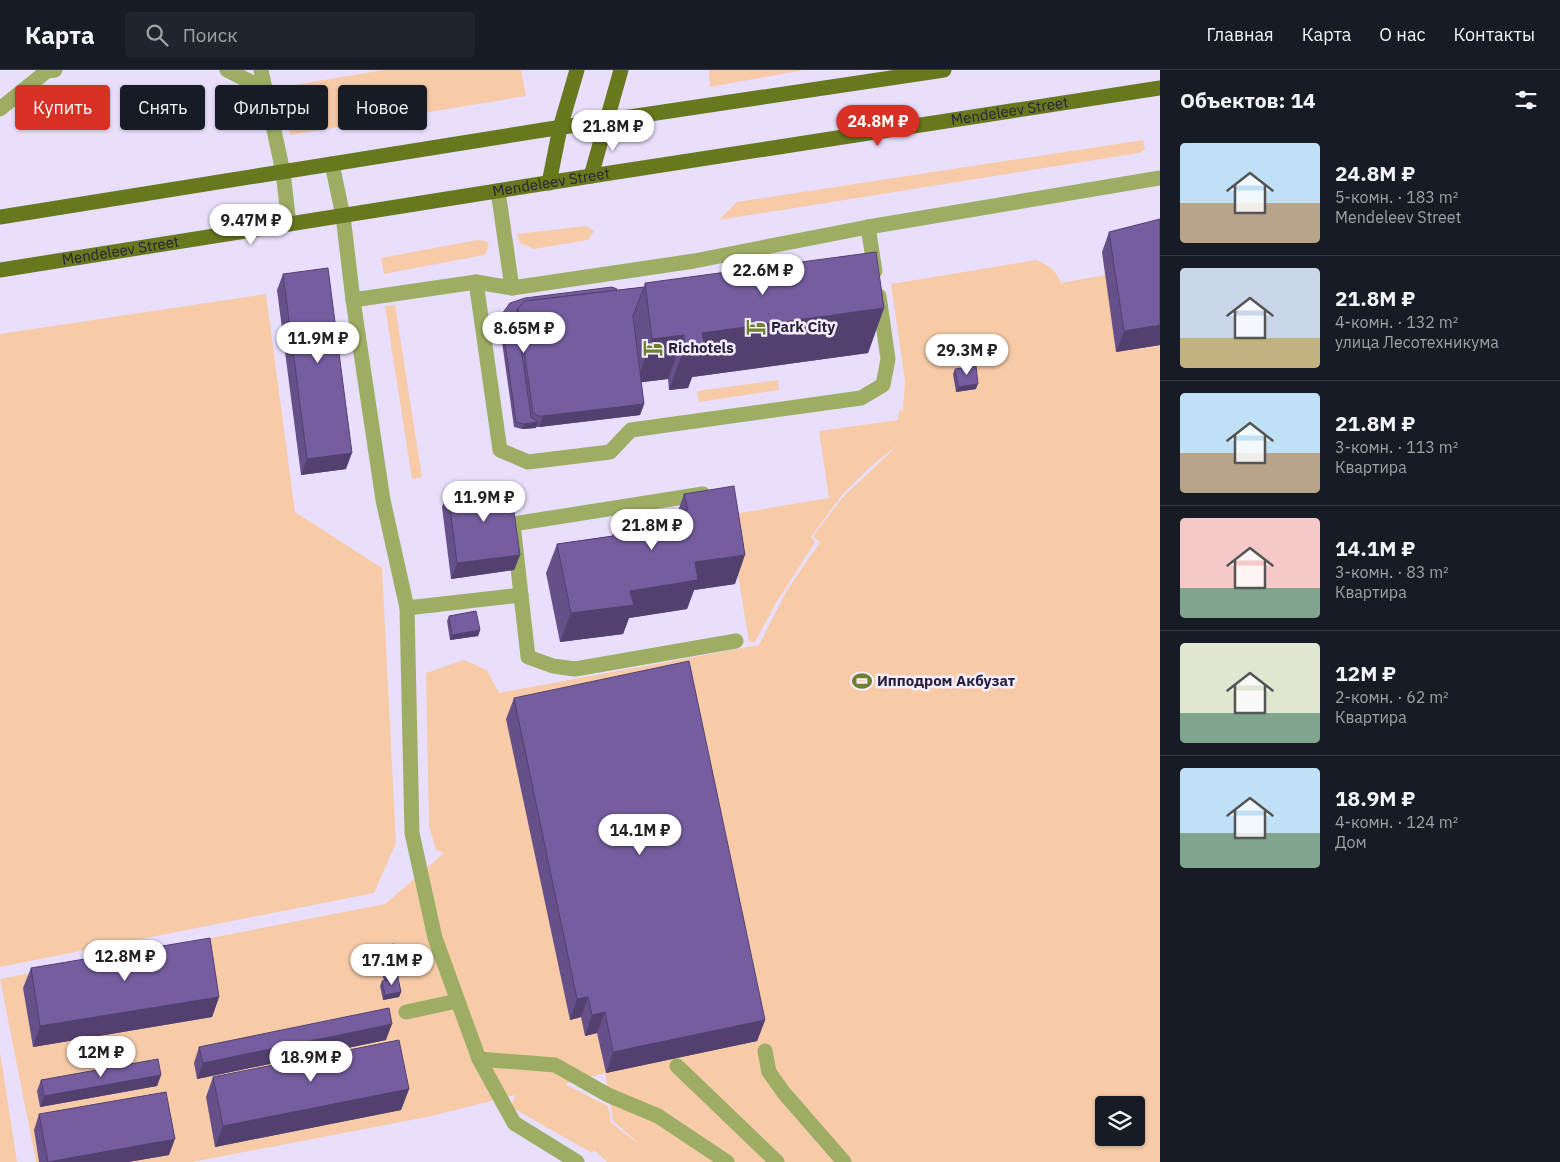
<!DOCTYPE html>
<html lang="ru">
<meta charset="utf-8">
<style>
:root{--surface:#171b24;--page:#20242c;--text:#f1f3f6;--muted:#9ea1a6;--line:#363941;--accent:#d93025}
body{margin:0;font-family:"IBM Plex Sans",sans-serif;background:var(--page);color:var(--text);height:100vh;display:flex;flex-direction:column;font-size:19px;white-space:nowrap}
*{box-sizing:border-box;margin:0}
p{font-size:16px;color:var(--muted)}
.icon{flex:none;width:28px;height:28px;fill:none;stroke:currentColor;stroke-width:2;stroke-linecap:round;stroke-linejoin:round}
.map{position:relative;flex:1;overflow:hidden}
.details{display:flex;flex-direction:column;background:var(--surface);width:400px}
.details>*{flex:none}
.banner{position:absolute;left:15px;top:15px;width:475px;height:45px;display:flex;gap:10px}
.tools{position:absolute;left:1095px;top:1026px;display:grid;gap:10px}
.tools a{display:grid;place-items:center;width:50px;height:50px;border-radius:5px;background:var(--surface);box-shadow:0 1px 4px #0004;font-size:25px}
.price{position:absolute;translate:-50% -42px;padding:0 11px;border-radius:18px;background:#fff;color:#222;font-size:16px;line-height:32px;filter:drop-shadow(0 1px 2px #0008)}
.price::after{content:'';position:absolute;left:50%;top:30px;width:15px;height:11px;margin-left:-8px;background:inherit;clip-path:polygon(0 0,100% 0,50% 100%)}
.price.on{background:var(--accent);color:#fff}
ul{padding:0;list-style:none}
li{display:flex;align-items:center;gap:15px;height:125px;padding:0 20px}
li+li{border-top:1px solid var(--line)}
li span{display:grid;place-items:center;flex:none;width:140px;height:100px;border-radius:5px;color:#555}
li>.icon{margin-inline-start:auto}
span .icon{width:60px;height:60px;fill:#fffc;stroke-width:1}
li b{font-size:21px}
h2{display:flex;justify-content:space-between;align-items:center;height:60px;padding:0 20px;font-size:21px}
.tag{padding:0 18px;border-radius:5px;background:var(--surface);box-shadow:0 1px 4px #0004;font-size:18px;line-height:45px}
.tag.on{background:var(--accent);color:#fff}
header{display:flex;align-items:center;gap:30px;box-sizing:border-box;height:70px;padding:0 25px;background:var(--surface);border-bottom:1px solid var(--line)}
header strong{font-size:24px}
nav{display:flex;gap:28px;margin-inline-start:auto;font-size:18px}
.search{width:350px;height:45px;background:var(--page);display:flex;align-items:center;gap:12px;box-sizing:border-box;padding:0 18px;border-radius:5px;color:var(--muted);font-size:19px}
main{display:flex;flex:1;min-height:0}
.map>svg:first-child{display:block}
.green{fill:#f7cba8;fill-rule:evenodd}
.lines{fill:none;stroke-linecap:round;stroke-linejoin:round}
.minor{stroke:#9dae64;stroke-width:15}
.major{stroke:#67781e;stroke-width:15}
.wall{fill:#655089}
.shaded-wall{fill:#52416f}
.building{fill:#755d9f;stroke:#52416f}
.labels{text-anchor:middle;stroke-width:5;stroke-linejoin:round;paint-order:stroke}
.street-label{font-size:15px;fill:#2a203c;stroke:#f4efff}
.poi-label{font-size:15px;font-weight:bold;fill:#2a203c;stroke:#f4efff;text-anchor:start}
</style>
<header>
<strong>Карта</strong>
<div class="search"><svg class="icon" aria-label="search" viewBox="0 0 24 24"><circle cx="10" cy="10" r="6"/><path d="M15 15l6 6"/></svg>Поиск</div>
<nav><a>Главная</a><a>Карта</a><a>О нас</a><a>Контакты</a></nav>
</header>
<main>
<div class="map">
<svg width="1160" height="1092" viewBox="0 0 1160 1092">
<rect width="100%" height="100%" fill="#e9dffd"/>
<g class="green">
<path d="M 384,0 L 521,0 L 526,26 L 290,65 L 282,17 Z"/>
<path d="M 709,0 L 804,0 L 710,17 Z"/>
<path d="M 1143,70 L 1145,79 L 1139,83 L 719,150 L 737,132 Z"/>
<path d="M 586,156 L 594,161 L 588,170 L 534,179 L 520,173 L 517,164 Z"/>
<path d="M 1160,168 L 1160,1092 L 607,1092 L 594,1080 L 592,1083 L 511,1037 L 515,1025 L 427,1047 L 192,1092 L 36,1092 L 0,909 L 385,834 L 444,783 L 436,780 L 429,756 L 426,603 L 464,590 L 487,600 L 499,623 L 759,575 L 787,520 L 820,472 L 813,466 L 842,428 L 900,373 L 868,399 L 842,425 L 811,467 L 815,472 L 776,533 L 755,572 L 749,572 L 728,445 L 829,428 L 819,361 L 898,350 L 899,341 L 903,340 L 905,311 L 891,214 L 1036,190 C 1049,196 1055,198 1061,213 L 1105,205 L 1102,182 ZM 605,1003 L 613,1051 L 642,1076 L 611,1053 L 608,1036 L 565,1014 ZM 1104,1035 L 1136,1035 L 1136,1068 L 1104,1068 Z"/>
<path d="M 477,170 L 486,171 L 489,175 L 487,181 L 484,185 L 384,204 L 381,188 Z"/>
<path d="M 266,224 L 295,442 L 382,498 L 396,773 L 374,823 L 0,897 L 0,264 Z"/>
<path d="M 395,235 L 422,407 L 412,409 L 385,236 Z"/>
<path d="M 778,310 L 779,320 L 699,332 L 697,321 Z"/>
<path d="M 0,982 L 17,1092 L 0,1092 Z"/>
</g>
<g class="lines">
<g class="minor">
<path d="M 227,0 L 265,19"/>
<path d="M 261,0 L 283,102 L 289,154"/>
<path d="M 0,39 L 47,1 L 55,0"/>
<path d="M 332,94 L 343,146 L 353,230 L 383,430 L 407,538 L 412,763 L 435,868 L 479,989 L 514,1053 L 577,1092"/>
<path d="M 498,121 L 512,218"/>
<path d="M 868,157 L 875,201"/>
<path d="M 476,212 L 500,380 L 528,392 L 610,382 L 631,360 L 861,328 L 883,315 L 888,289 L 879,226"/>
<path d="M 353,230 L 476,212 L 512,218 L 694,191 L 868,157 L 1160,108"/>
<path d="M 521,525 L 528,587 L 553,596 L 575,599 L 736,571"/>
<path d="M 407,538 L 521,525 L 513,454 L 703,424"/>
<path d="M 406,942 L 457,931"/>
<path d="M 765,981 L 769,1002 L 784,1023 L 844,1092"/>
<path d="M 479,989 L 555,995 L 608,1025 L 658,1046 L 727,1092"/>
<path d="M 677,996 L 777,1092"/>
</g>
<g class="major">
<path d="M 591,106 L 621,0"/>
<path d="M 549,113 L 560,58 L 577,0"/>
<path d="M 0,147 L 543,60 L 944,0"/>
<path id="s1" d="M 0,200 L 591,106 L 1160,18"/>
</g>
</g>
<g class="wall">
<path d="M 1109,162 L 1160,275 L 1116,282 L 1102,182 Z"/>
<path d="M 283,204 L 346,399 L 301,405 L 277,220 Z"/>
<path d="M 645,213 L 884,238 L 868,283 L 692,307 L 688,318 L 669,320 L 668,309 L 641,312 L 644,334 L 640,345 L 539,357 L 536,357 L 536,358 L 522,359 L 514,357 L 501,265 L 500,249 L 502,244 L 510,233 L 644,217 Z"/>
<path d="M 955,299 L 976,319 L 956,322 L 953,304 Z"/>
<path d="M 448,421 L 520,485 L 514,500 L 451,509 L 442,437 Z"/>
<path d="M 684,424 L 735,514 L 694,520 L 687,539 L 629,548 L 623,564 L 560,572 L 546,503 L 557,474 L 612,466 L 618,449 L 678,441 Z"/>
<path d="M 449,546 L 480,560 L 478,566 L 450,570 L 447,551 Z"/>
<path d="M 514,628 L 765,950 L 757,971 L 606,1003 L 597,963 L 585,966 L 581,947 L 570,950 L 506,649 Z"/>
<path d="M 379,877 L 398,909 L 401,922 L 399,927 L 383,930 L 380,916 L 382,911 L 384,911 L 377,882 Z"/>
<path d="M 31,898 L 219,927 L 212,947 L 33,977 L 23,918 Z"/>
<path d="M 386,970 L 197,1009 L 194,993 L 199,977 Z"/>
<path d="M 161,1005 L 157,1016 L 40,1037 L 37,1021 L 41,1010 Z"/>
<path d="M 213,1007 L 409,1019 L 401,1040 L 215,1077 L 206,1027 Z"/>
<path d="M 39,1044 L 169,1085 L 128,1092 L 39,1092 L 34,1060 Z"/>
</g>
<g class="shaded-wall">
<path d="M 884,238 L 868,283 L 692,307 L 688,318 L 669,320 L 685,276 L 702,263 Z"/>
<path d="M 1160,255 L 1160,275 L 1116,282 L 1124,261 Z"/>
<path d="M 684,265 L 668,309 L 636,313 L 652,269 Z"/>
<path d="M 978,314 L 976,319 L 956,322 L 958,317 Z"/>
<path d="M 644,334 L 640,345 L 539,357 L 543,346 Z"/>
<path d="M 538,352 L 536,358 L 522,359 L 524,354 Z"/>
<path d="M 352,383 L 346,399 L 301,405 L 307,389 Z"/>
<path d="M 520,485 L 514,500 L 451,509 L 457,493 Z"/>
<path d="M 745,485 L 735,514 L 694,520 L 687,539 L 629,548 L 623,564 L 560,572 L 571,543 L 630,521 L 695,492 Z"/>
<path d="M 480,560 L 478,566 L 450,570 L 452,565 Z"/>
<path d="M 400,904 L 398,909 L 384,912 L 386,907 Z"/>
<path d="M 401,922 L 399,927 L 383,930 L 385,925 Z"/>
<path d="M 219,927 L 212,947 L 33,977 L 40,956 Z"/>
<path d="M 588,927 L 581,947 L 570,950 L 577,929 Z"/>
<path d="M 605,942 L 597,963 L 585,966 L 592,945 Z"/>
<path d="M 765,950 L 757,971 L 606,1003 L 613,982 Z"/>
<path d="M 392,954 L 386,970 L 197,1009 L 203,993 Z"/>
<path d="M 161,1005 L 157,1016 L 40,1037 L 44,1026 Z"/>
<path d="M 409,1019 L 401,1040 L 215,1077 L 223,1056 Z"/>
<path d="M 175,1069 L 169,1085 L 128,1092 L 47,1092 Z"/>
</g>
<g class="building">
<path d="M 1160,149 L 1160,255 L 1124,261 L 1109,162 Z"/>
<path d="M 876,182 L 884,238 L 702,263 L 704,273 L 685,276 L 684,265 L 652,269 L 645,213 Z"/>
<path d="M 328,198 L 352,383 L 307,389 L 283,204 Z"/>
<path d="M 612,217 L 617,219 L 617,220 L 525,231 L 518,238 L 516,243 L 531,347 L 538,352 L 524,354 L 516,352 L 503,259 L 502,244 L 510,233 L 525,228 Z"/>
<path d="M 644,217 L 633,246 L 644,334 L 543,346 L 538,346 L 533,342 L 518,238 L 525,231 Z"/>
<path d="M 976,296 L 978,314 L 958,317 L 955,299 Z"/>
<path d="M 510,413 L 520,485 L 457,493 L 448,421 Z"/>
<path d="M 734,416 L 745,485 L 695,492 L 698,510 L 630,521 L 634,535 L 571,543 L 557,474 L 620,465 L 618,449 L 688,440 L 684,424 Z"/>
<path d="M 476,541 L 480,560 L 452,565 L 449,546 Z"/>
<path d="M 689,591 L 765,950 L 613,982 L 605,942 L 592,945 L 588,927 L 577,929 L 514,628 Z"/>
<path d="M 210,868 L 219,927 L 40,956 L 31,898 Z"/>
<path d="M 394,874 L 400,904 L 386,907 L 379,877 Z"/>
<path d="M 398,908 L 401,922 L 385,925 L 382,911 Z"/>
<path d="M 389,938 L 392,954 L 203,993 L 199,977 Z"/>
<path d="M 399,970 L 409,1019 L 223,1056 L 213,1007 Z"/>
<path d="M 158,989 L 161,1005 L 44,1026 L 41,1010 Z"/>
<path d="M 166,1022 L 175,1069 L 48,1092 L 39,1044 Z"/>
</g>
<defs>
<symbol id="hotel-bare" viewBox="-9 -9 18 18"><path d="M-6-4.5h1.5V1H6V5H4.5V3h-9V5H-6ZM-4 0a1.8 1.8 0 1 1 3.6 0ZM.5 0V-2.5h3Q6-2.5 6 0Z" fill="#70802f" stroke="#f4efff" stroke-width="2.5" paint-order="stroke"/></symbol>
<symbol id="stadium-bare" viewBox="-9 -9 18 18"><path d="M0-5a6.5 5 0 1 0 0 10a6.5 5 0 1 0 0-10ZM-3.5-1.8h7v3.6h-7Z" fill="#70802f" stroke="#f4efff" stroke-width="2.5" paint-order="stroke"/></symbol>
</defs>
<g fill-rule="evenodd">
<use href="#hotel-bare" x="742" y="243" width="28" height="28"/>
<use href="#hotel-bare" x="639" y="264" width="28" height="28"/>
<use href="#stadium-bare" x="848" y="597" width="28" height="28"/>
</g>
<g class="labels">
<g class="street-label">
<text dy="5" stroke="none"><textPath href="#s1" startOffset="1022">Mendeleev Street</textPath></text>
<text dy="5" stroke="none"><textPath href="#s1" startOffset="558">Mendeleev Street</textPath></text>
<text dy="5" stroke="none"><textPath href="#s1" startOffset="122">Mendeleev Street</textPath></text>
</g>
<g class="poi-label">
<text x="771" y="262">Park City</text>
<text x="668" y="283">Richotels</text>
<text x="877" y="616">Ипподром Акбузат</text>
</g>
</g>
</svg>
<div class="tools">
<a><svg class="icon" aria-label="layers" viewBox="0 0 24 24"><path d="M12 4l9 5-9 5-9-5zM3 14l9 5 9-5"/></svg></a>
</div>
<b class="price on" style="left:878px;top:77px">24.8M ₽</b>
<b class="price" style="left:613px;top:82px">21.8M ₽</b>
<b class="price" style="left:251px;top:176px">9.47M ₽</b>
<b class="price" style="left:763px;top:226px">22.6M ₽</b>
<b class="price" style="left:524px;top:284px">8.65M ₽</b>
<b class="price" style="left:318px;top:294px">11.9M ₽</b>
<b class="price" style="left:967px;top:306px">29.3M ₽</b>
<b class="price" style="left:484px;top:453px">11.9M ₽</b>
<b class="price" style="left:652px;top:481px">21.8M ₽</b>
<b class="price" style="left:640px;top:786px">14.1M ₽</b>
<b class="price" style="left:125px;top:912px">12.8M ₽</b>
<b class="price" style="left:392px;top:916px">17.1M ₽</b>
<b class="price" style="left:101px;top:1008px">12M ₽</b>
<b class="price" style="left:311px;top:1013px">18.9M ₽</b>
<div class="banner">
<a class="tag on">Купить</a>
<a class="tag">Снять</a>
<a class="tag">Фильтры</a>
<a class="tag">Новое</a>
</div>
</div>
<section class="details">
<h2>Объектов: 14<svg class="icon" aria-label="filters" viewBox="0 0 24 24"><path d="M4 7h16M4 17h16"/><circle cx="9" cy="7" r="2"/><circle cx="15" cy="17" r="2"/></svg></h2>
<ul>
<li><span style="background:linear-gradient(#bfe0f5 60%,#b9a48a 0)"><svg class="icon" aria-label="home" viewBox="0 0 24 24"><path d="M3 11l9-7 9 7M6 9v11h12V9"/></svg></span><div><b>24.8M ₽</b><p>5-комн. · 183 m²</p><p>Mendeleev Street</p></div></li>
<li><span style="background:linear-gradient(#c9d6e8 70%,#c2b280 0)"><svg class="icon" aria-label="home" viewBox="0 0 24 24"><path d="M3 11l9-7 9 7M6 9v11h12V9"/></svg></span><div><b>21.8M ₽</b><p>4-комн. · 132 m²</p><p>улица Лесотехникума</p></div></li>
<li><span style="background:linear-gradient(#bfe0f5 60%,#b9a48a 0)"><svg class="icon" aria-label="home" viewBox="0 0 24 24"><path d="M3 11l9-7 9 7M6 9v11h12V9"/></svg></span><div><b>21.8M ₽</b><p>3-комн. · 113 m²</p><p>Квартира</p></div></li>
<li><span style="background:linear-gradient(#f6c9c9 70%,#7fa58c 0)"><svg class="icon" aria-label="home" viewBox="0 0 24 24"><path d="M3 11l9-7 9 7M6 9v11h12V9"/></svg></span><div><b>14.1M ₽</b><p>3-комн. · 83 m²</p><p>Квартира</p></div></li>
<li><span style="background:linear-gradient(#dfe7d0 70%,#7fa58c 0)"><svg class="icon" aria-label="home" viewBox="0 0 24 24"><path d="M3 11l9-7 9 7M6 9v11h12V9"/></svg></span><div><b>12M ₽</b><p>2-комн. · 62 m²</p><p>Квартира</p></div></li>
<li><span style="background:linear-gradient(#bfe0f5 65%,#7fa58c 0)"><svg class="icon" aria-label="home" viewBox="0 0 24 24"><path d="M3 11l9-7 9 7M6 9v11h12V9"/></svg></span><div><b>18.9M ₽</b><p>4-комн. · 124 m²</p><p>Дом</p></div></li>
</ul>
</section>
</main>
